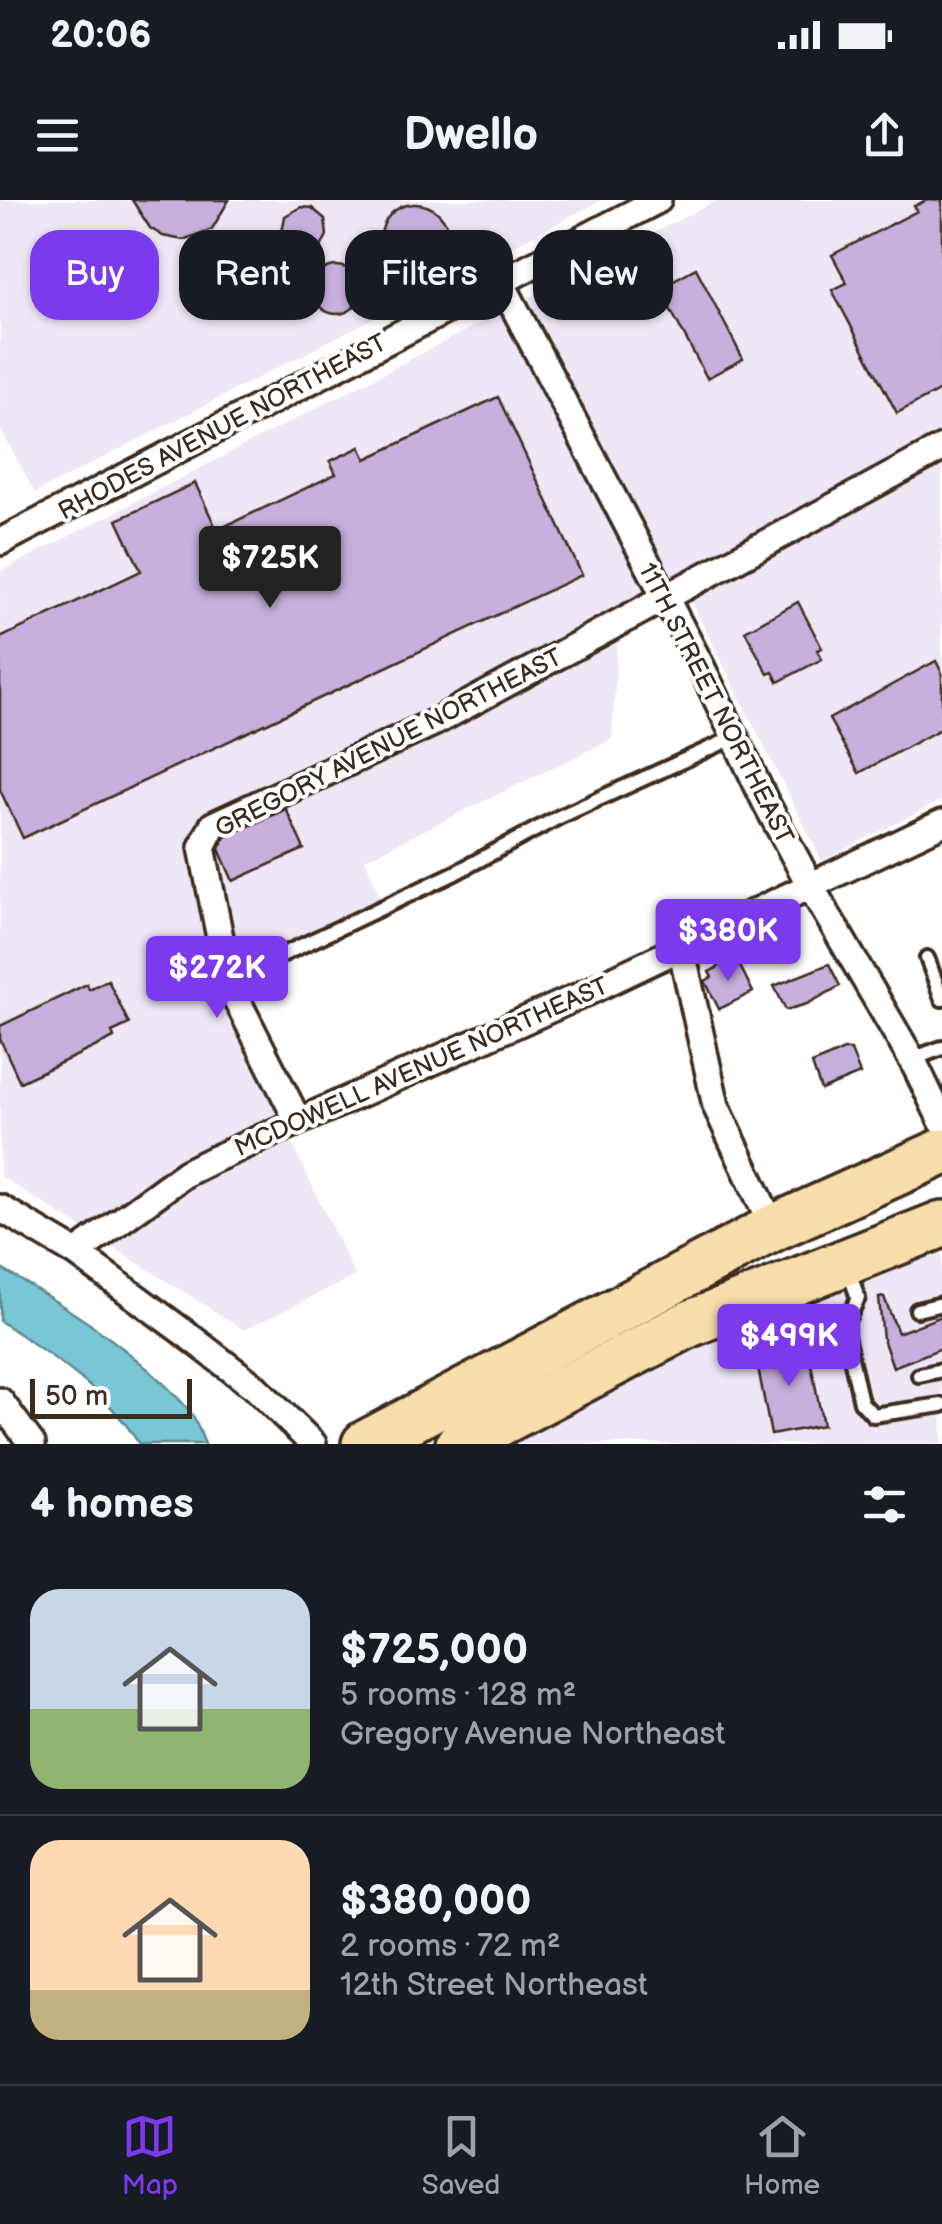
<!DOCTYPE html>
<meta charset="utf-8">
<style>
:root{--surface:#171b24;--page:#20242c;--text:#f1f3f6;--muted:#9ea1a6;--line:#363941;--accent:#7c3aed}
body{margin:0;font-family:"Balsamiq Sans",sans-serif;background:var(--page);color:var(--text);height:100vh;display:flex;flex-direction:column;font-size:38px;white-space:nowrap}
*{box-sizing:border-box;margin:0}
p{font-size:32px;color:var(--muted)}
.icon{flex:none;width:55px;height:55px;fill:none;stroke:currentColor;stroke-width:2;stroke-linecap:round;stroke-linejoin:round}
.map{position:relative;height:1244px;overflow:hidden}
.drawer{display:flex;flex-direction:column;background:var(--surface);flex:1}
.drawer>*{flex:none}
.top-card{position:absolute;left:30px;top:30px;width:882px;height:90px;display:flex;gap:20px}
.scale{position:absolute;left:30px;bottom:25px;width:162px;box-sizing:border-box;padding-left:10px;border:5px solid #3b2a1e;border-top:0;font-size:28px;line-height:35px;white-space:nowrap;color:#3b2a1e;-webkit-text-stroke:8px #fff;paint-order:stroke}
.price{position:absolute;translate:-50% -85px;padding:0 22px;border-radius:10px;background:var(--accent);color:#fff;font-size:32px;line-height:65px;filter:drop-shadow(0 2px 5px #0008)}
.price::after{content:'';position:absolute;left:50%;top:60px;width:30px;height:22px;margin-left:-15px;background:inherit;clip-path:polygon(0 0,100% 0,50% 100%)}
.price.current{background:#222;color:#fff}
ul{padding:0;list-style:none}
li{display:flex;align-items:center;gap:30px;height:250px;padding:0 30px}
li+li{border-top:2px solid var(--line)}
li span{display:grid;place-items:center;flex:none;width:280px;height:200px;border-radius:30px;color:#555}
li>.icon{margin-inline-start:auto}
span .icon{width:120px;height:120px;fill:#fffc;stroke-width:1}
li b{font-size:42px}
h2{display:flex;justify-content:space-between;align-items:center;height:120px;padding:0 30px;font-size:42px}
.chip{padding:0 35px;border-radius:30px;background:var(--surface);box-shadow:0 2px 8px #0004;font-size:35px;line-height:90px}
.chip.current{background:var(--accent);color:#fff}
.status{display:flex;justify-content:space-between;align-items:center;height:70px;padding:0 50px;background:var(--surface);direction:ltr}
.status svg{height:28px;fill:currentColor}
header{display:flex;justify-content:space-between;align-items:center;height:130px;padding:0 30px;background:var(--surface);font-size:45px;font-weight:700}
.menu{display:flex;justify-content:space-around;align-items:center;height:140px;border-top:2px solid var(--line);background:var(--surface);font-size:28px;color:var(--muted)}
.menu a{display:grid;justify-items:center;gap:5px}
.menu .current{color:var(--accent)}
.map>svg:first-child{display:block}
.built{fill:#eee7f5}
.water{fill:#78c6d6;stroke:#60888c;stroke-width:2.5}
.building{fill:#c8b0de;stroke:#3b2a1e;stroke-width:2.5}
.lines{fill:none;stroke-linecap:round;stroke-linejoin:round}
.lane-casing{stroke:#3b2a1e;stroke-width:20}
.street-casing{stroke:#3b2a1e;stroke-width:32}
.highway-casing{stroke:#3b2a1e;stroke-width:52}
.lane{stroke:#fff;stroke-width:12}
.street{stroke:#fff;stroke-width:25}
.highway{stroke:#f8deab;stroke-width:45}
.labels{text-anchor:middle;stroke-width:8;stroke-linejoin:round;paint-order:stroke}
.street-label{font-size:25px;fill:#3b2a1e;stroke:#fff}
</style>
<div class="status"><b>20:06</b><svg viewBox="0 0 49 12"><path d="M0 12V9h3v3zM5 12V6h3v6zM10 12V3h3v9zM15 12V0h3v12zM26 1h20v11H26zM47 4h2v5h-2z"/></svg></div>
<header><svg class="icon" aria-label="menu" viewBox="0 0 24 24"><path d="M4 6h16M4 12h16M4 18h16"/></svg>Dwello<svg class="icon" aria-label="share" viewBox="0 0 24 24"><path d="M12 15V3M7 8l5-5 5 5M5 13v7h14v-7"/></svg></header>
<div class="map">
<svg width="942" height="1244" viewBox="0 0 942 1244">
<rect width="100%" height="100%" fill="#fff"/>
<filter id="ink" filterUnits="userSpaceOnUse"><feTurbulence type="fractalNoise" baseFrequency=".01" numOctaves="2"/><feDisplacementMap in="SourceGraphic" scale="20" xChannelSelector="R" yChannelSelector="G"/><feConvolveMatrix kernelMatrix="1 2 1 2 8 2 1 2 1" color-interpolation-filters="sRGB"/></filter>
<g filter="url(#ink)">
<g class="built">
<path d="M 0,0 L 602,0 L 35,293 L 0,228 Z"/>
<path d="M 717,0 L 942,0 L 942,600 L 822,661 L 678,375 L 619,407 L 612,539 L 365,659 L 382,701 L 239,770 L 229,810 L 355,1076 L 244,1130 L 0,976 L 0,372 Z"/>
<path d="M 942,1047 L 942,1244 L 502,1244 L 612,1186 L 743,1125 Z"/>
</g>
<path class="water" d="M 0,1068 C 66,1106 137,1151 188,1209 C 196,1218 200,1233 205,1244 L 139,1244 C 106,1189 51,1156 0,1121 Z"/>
<g class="building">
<path d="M 132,0 L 229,0 L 212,29 L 183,40 L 163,36 L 150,28 Z"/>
<path d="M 927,0 L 942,0 L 942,189 L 897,213 L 832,90 L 847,83 L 832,55 L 917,11 L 914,6 Z"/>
<circle cx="415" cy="38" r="34"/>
<path d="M 301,7 L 312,8 L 325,19 L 327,35 L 318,54 L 294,52 L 281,38 L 285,16 Z"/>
<circle cx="337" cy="90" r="24"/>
<path d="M 696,68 L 743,159 L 707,178 L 659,88 Z"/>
<path d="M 498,197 L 582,375 L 23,638 L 0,590 L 0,438 L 141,371 L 117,320 L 195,283 L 217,330 L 336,274 L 330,261 L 360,247 L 366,259 Z"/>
<path d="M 798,402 L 822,448 L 817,450 L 822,459 L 778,482 L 773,472 L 768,474 L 745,431 Z"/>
<path d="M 936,461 L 942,473 L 942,528 L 859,573 L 829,519 Z"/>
<path d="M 286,609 L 304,649 L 233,681 L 219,649 L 225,637 Z"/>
<path d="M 736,758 L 753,792 L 719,809 L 705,781 L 712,777 L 709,772 Z"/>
<path d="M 829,764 L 840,786 L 807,804 L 786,810 L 774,786 Z"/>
<path d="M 108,780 L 129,824 L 112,832 L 114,838 L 20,882 L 0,839 L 0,826 L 87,784 L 89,789 Z"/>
<path d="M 844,850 L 851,850 L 860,874 L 821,890 L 812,864 Z"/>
<path d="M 884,1097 L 898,1133 L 942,1116 L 942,1148 L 893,1167 L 883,1139 L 879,1098 Z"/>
<path d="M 807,1143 L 823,1225 L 771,1235 L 755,1152 Z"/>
</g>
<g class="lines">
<defs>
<g id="lane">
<path d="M 927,758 L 942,799"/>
<path d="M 238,790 L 248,771 L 455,673 L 559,617 L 735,537"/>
<path d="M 912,859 L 942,848"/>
<path d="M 848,1069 L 858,1098 L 844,1127 L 861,1202 L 873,1215 L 942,1205"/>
<path d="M 917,1110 L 942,1104"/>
<path d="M 779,1138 L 844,1127"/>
<path d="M 919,1175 L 942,1170"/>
</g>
<g id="street">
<path d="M 500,80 L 702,468 L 765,601 L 811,687 L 915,865 L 942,921"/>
<path d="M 0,342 L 658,0"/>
<path d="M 681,747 L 716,906 L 773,1028"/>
<path d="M 298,921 L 237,800 L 225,763 L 202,647 L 213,625 L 435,522 L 942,248"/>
<path d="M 0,1008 L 76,1053 L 190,1137 L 256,1188 L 313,1244"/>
<path d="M 76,1053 L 186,973 L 210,961 L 577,797 L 942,623"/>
<path d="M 0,1201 L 32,1244"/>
</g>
<g id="highway">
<path d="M 365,1244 L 773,1028 L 942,952"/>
<path d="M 459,1244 L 689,1124 L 942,1024"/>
</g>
</defs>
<use href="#lane" class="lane-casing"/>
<use href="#street" class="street-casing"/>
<use href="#highway" class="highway-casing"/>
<use href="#lane" class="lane"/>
<use href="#street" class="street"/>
<use href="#highway" class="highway"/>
</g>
</g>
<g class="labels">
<g class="street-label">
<text transform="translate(222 226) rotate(-28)" y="9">RHODES AVENUE NORTHEAST</text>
<text transform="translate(717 503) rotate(63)" y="9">11TH STREET NORTHEAST</text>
<text transform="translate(388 542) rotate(-27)" y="9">GREGORY AVENUE NORTHEAST</text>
<text transform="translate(421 866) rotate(-24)" y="9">MCDOWELL AVENUE NORTHEAST</text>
</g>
</g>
</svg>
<div class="scale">50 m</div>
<b class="price current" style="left:270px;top:411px">$725K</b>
<b class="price" style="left:728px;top:784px">$380K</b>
<b class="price" style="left:217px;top:821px">$272K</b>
<b class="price" style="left:789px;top:1189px">$499K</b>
<div class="top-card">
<a class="chip current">Buy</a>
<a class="chip">Rent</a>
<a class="chip">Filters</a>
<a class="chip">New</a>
</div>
</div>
<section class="drawer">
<h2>4 homes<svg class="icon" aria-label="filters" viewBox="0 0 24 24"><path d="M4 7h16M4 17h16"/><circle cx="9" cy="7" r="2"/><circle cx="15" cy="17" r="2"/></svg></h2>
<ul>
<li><span style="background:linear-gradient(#c9d6e8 60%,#8fb573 0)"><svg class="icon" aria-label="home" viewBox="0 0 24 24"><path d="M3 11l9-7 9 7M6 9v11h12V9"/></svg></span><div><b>$725,000</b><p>5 rooms · 128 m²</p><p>Gregory Avenue Northeast</p></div></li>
<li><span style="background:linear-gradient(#ffd9b3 75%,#c2b280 0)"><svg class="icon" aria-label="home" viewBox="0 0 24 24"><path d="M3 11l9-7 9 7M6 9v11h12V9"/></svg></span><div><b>$380,000</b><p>2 rooms · 72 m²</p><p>12th Street Northeast</p></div></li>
</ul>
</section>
<nav class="menu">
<a class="current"><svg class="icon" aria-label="map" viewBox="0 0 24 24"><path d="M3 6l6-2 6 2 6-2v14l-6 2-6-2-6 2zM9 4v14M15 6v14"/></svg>Map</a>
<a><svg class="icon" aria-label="saved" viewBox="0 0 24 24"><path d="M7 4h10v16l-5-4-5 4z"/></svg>Saved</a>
<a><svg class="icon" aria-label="home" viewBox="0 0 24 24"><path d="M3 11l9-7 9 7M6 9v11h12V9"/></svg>Home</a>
</nav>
